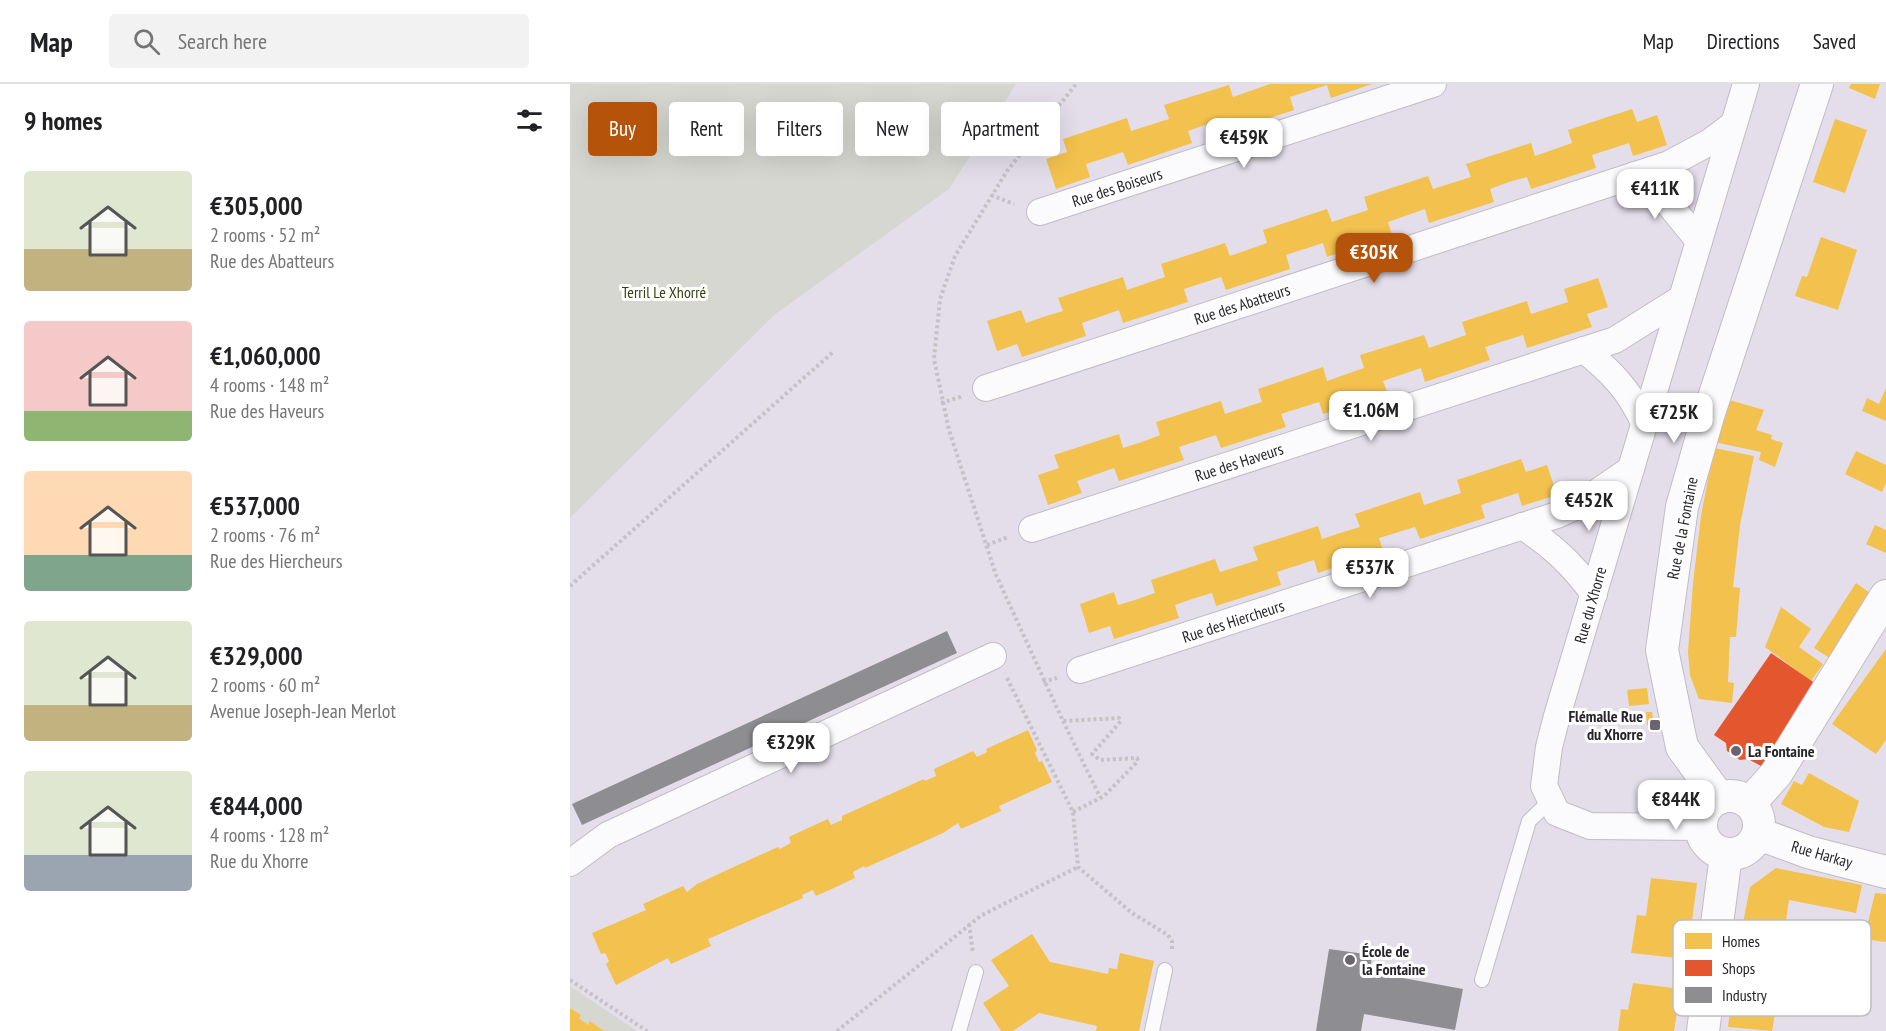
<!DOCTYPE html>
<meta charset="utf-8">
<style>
:root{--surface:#fff;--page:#f2f2f2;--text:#202124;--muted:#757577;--line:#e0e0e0;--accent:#b45309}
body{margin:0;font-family:"PT Sans Narrow",sans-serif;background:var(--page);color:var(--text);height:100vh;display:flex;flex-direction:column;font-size:22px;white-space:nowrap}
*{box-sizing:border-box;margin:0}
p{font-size:20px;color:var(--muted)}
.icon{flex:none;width:33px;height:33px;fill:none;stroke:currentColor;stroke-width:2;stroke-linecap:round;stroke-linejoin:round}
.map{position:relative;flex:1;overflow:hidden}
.side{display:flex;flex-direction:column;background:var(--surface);width:570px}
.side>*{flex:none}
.top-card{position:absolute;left:18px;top:18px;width:570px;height:54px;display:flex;gap:12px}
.price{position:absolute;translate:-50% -51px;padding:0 14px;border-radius:12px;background:#fff;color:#222;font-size:20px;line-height:39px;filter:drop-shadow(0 2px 3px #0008)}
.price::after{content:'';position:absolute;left:50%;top:36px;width:18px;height:14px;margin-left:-9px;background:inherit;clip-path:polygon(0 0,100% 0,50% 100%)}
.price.selected{background:var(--accent);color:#fff}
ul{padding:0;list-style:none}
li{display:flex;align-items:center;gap:18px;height:150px;padding:0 24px}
li span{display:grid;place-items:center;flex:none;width:168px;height:120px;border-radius:6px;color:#555}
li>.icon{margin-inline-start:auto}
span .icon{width:72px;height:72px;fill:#fffc;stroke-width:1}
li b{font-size:26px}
h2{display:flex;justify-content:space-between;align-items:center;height:72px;padding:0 24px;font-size:26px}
.chip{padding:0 21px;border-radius:6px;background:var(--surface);box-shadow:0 6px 24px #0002;font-size:21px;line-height:54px}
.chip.selected{background:var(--accent);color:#fff}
header{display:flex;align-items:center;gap:36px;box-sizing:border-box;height:84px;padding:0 30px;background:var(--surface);border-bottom:2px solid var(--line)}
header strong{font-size:28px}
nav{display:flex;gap:33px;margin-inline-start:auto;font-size:21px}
.search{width:420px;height:54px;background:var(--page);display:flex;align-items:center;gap:15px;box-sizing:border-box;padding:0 21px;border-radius:6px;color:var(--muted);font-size:22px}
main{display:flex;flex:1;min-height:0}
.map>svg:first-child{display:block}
.green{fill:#d5d7d0}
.homes{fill:#f2c14e}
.shops{fill:#e4572e}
.industry{fill:#8d8d92}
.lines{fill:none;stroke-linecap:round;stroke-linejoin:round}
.service-casing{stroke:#c1bcc5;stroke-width:16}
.minor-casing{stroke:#c1bcc5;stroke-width:28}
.tertiary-casing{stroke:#c1bcc5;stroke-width:34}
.path{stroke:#c4c2c6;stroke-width:4;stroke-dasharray:3 3;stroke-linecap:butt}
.service{stroke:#fbfafc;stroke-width:14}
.minor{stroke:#fbfafc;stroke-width:26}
.tertiary{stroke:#fbfafc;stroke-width:32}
.poi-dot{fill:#69646e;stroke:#fff;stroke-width:2}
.labels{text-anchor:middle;stroke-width:6;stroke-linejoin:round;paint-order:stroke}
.street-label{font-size:16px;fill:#27232b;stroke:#fff}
.park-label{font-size:16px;fill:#33420f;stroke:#fff}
.poi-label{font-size:16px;font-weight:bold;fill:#27232b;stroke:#fff;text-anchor:start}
.key{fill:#fff;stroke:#bebdbf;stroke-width:1.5}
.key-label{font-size:16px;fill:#27232b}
</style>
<header>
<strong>Map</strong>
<div class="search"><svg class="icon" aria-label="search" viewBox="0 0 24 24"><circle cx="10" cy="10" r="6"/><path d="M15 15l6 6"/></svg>Search here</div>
<nav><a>Map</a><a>Directions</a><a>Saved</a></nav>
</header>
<main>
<section class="side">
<h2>9 homes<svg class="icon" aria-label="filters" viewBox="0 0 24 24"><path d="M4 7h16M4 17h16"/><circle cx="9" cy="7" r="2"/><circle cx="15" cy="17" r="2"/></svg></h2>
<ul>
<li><span style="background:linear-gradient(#dfe7d0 65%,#c2b280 0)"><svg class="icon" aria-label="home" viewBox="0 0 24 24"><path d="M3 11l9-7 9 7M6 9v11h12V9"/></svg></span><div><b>€305,000</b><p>2 rooms · 52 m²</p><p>Rue des Abatteurs</p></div></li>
<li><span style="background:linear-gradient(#f6c9c9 75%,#8fb573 0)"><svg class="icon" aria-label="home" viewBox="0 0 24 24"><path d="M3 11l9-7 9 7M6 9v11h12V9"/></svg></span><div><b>€1,060,000</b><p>4 rooms · 148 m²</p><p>Rue des Haveurs</p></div></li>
<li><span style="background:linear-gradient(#ffd9b3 70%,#7fa58c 0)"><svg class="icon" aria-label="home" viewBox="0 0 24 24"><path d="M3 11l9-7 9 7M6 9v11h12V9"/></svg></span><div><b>€537,000</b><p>2 rooms · 76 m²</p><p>Rue des Hiercheurs</p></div></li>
<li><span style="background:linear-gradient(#dfe7d0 70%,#c2b280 0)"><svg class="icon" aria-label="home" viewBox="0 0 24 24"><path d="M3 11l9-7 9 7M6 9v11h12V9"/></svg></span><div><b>€329,000</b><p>2 rooms · 60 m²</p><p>Avenue Joseph-Jean Merlot</p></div></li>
<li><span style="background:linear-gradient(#dfe7d0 70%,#9aa5b1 0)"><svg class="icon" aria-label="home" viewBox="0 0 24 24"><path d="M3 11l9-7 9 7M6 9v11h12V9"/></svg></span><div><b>€844,000</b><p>4 rooms · 128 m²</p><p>Rue du Xhorre</p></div></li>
</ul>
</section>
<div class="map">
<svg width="1316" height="947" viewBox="0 0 1316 947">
<rect width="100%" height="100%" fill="#e4deea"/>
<g class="green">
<path d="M 0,0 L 446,0 L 379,105 L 204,231 L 0,434 Z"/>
<path d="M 0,902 L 67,947 L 34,947 L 21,937 L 18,941 L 9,934 L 10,931 L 0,924 Z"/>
</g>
<g class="homes">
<path d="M 700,0 L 802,0 L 761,14 L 757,1 L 720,13 L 724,26 L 659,48 L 655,34 L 618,47 L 622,59 L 558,81 L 553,68 L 535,74 L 516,80 L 520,93 L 486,105 L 476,75 L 497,68 L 493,55 L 557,34 L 561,47 L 599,35 L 594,21 L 659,1 L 663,13 Z"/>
<path d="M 1281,0 L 1310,0 L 1305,15 L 1279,4 Z"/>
<path d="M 1062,25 L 1067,38 L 1087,31 L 1097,61 L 1063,72 L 1059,59 L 1022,71 L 1026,84 L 961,105 L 957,93 L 939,98 L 920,105 L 924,118 L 859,139 L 855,125 L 818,138 L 822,151 L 757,173 L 753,159 L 716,171 L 720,185 L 656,206 L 651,193 L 614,205 L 618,218 L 553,239 L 549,226 L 512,239 L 516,252 L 452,273 L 447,260 L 427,267 L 417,237 L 451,226 L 456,239 L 473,233 L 493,227 L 488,214 L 553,193 L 557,206 L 595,193 L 591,180 L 655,159 L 660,172 L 677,166 L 697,159 L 693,146 L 757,125 L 762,138 L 798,126 L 794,113 L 858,92 L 863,105 L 901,93 L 896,80 L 961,59 L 965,72 L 1002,59 L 998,46 Z"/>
<path d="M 1265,35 L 1297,46 L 1275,109 L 1243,98 Z"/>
<path d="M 1251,153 L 1287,166 L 1268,226 L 1225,212 L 1232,192 L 1237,193 Z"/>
<path d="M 1028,194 L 1038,223 L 1017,230 L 1022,243 L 957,264 L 953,251 L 915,263 L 920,276 L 855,298 L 851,284 L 813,297 L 818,310 L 753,330 L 749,318 L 711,330 L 716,343 L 682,354 L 651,364 L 646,351 L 609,363 L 614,376 L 549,397 L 544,384 L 507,397 L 512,409 L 478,421 L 468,391 L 489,384 L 484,371 L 549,350 L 553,364 L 572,358 L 590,351 L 586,338 L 651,317 L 655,330 L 673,324 L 692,318 L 688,305 L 753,283 L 757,297 L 794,284 L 790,271 L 854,251 L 859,264 L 896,251 L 892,238 L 957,217 L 961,230 L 998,218 L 994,205 Z"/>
<path d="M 1316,304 L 1316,337 L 1292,327 L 1297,314 L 1309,320 Z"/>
<path d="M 1159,316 L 1194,326 L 1186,346 L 1202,351 L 1201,355 L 1213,359 L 1205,383 L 1189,376 L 1191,368 L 1144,358 Z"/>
<path d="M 1144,364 L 1184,372 L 1170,441 L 1163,503 L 1170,504 L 1166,553 L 1160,553 L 1158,598 L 1164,599 L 1162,619 L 1129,615 L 1120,591 L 1118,568 L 1123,499 L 1131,432 Z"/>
<path d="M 1286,367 L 1316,381 L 1316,399 L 1312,408 L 1275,390 Z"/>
<path d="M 951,375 L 956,388 L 977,381 L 987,411 L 952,422 L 948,409 L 911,421 L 915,434 L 850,455 L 845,443 L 809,454 L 813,467 L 748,489 L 744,476 L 707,488 L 711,501 L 646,522 L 642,509 L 622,515 L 605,521 L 609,534 L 544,555 L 540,542 L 519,549 L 510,520 L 544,508 L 548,521 L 565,516 L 585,509 L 581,496 L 645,475 L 650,488 L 688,476 L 683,463 L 748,442 L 752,455 L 770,449 L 790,443 L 785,430 L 850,408 L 854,421 L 891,409 L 887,396 Z"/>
<path d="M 1305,441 L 1316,446 L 1316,469 L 1296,460 Z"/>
<path d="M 1286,499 L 1307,514 L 1266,578 L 1244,564 Z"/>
<path d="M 1211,523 L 1241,545 L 1229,563 L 1253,580 L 1241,597 L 1195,563 Z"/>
<path d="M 1316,565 L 1316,656 L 1306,670 L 1262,640 Z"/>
<path d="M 1077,604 L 1079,620 L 1059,622 L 1057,606 Z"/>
<path d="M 1076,628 L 1082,628 L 1084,640 L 1077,641 Z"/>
<path d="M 458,646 L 467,666 L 465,669 L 469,678 L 472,677 L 482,698 L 429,722 L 431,727 L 391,745 L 388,739 L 373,749 L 295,784 L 294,782 L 283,788 L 285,794 L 266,803 L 246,812 L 243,806 L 232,811 L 233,814 L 138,855 L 141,862 L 101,880 L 98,874 L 46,901 L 36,880 L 39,877 L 35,869 L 31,870 L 22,849 L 76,826 L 73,820 L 113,802 L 117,808 L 127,800 L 168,781 L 208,763 L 210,765 L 221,759 L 219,753 L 238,744 L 258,735 L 261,741 L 272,736 L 272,732 L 354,695 L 355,697 L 366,692 L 364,685 L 403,667 L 407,673 L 417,668 L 416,665 Z"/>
<path d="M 1239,689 L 1289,717 L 1279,748 L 1254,743 L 1211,720 L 1224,697 L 1232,701 Z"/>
<path d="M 1206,784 L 1292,801 L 1286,829 L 1219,816 L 1215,842 L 1217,843 L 1212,877 L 1208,876 L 1201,924 L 1206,925 L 1202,947 L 1158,943 L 1167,870 L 1180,803 Z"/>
<path d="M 1081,794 L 1127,799 L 1117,875 L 1061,869 L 1067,831 L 1076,832 Z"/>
<path d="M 1305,809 L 1316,810 L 1316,858 L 1294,855 Z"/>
<path d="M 462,850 L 480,878 L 538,890 L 539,884 L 547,885 L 550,869 L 584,877 L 569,947 L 526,947 L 527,942 L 469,929 L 443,947 L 431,947 L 413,919 L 439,902 L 421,876 Z"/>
<path d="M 1063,899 L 1111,905 L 1104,947 L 1048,947 L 1051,925 L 1058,926 Z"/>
<path d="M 0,924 L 11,931 L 9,934 L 18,941 L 20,937 L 34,947 L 0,947 Z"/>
</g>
<path class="shops" d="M 1201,569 L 1249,602 L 1191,682 L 1178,675 L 1170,676 L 1157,667 L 1156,659 L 1144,651 Z"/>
<g class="industry">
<path d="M 377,547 L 387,569 L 12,741 L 2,720 Z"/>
<path d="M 759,865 L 802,871 L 800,888 L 893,905 L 885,946 L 794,930 L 791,947 L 746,947 Z"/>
</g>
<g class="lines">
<defs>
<g id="service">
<path d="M 912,896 L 959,737 L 981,716"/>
<path d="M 389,947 L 406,888"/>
<path d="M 582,947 L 595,886"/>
</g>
<g id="minor">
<path d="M 1065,91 L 1098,119 L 1129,157"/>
<path d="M 470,128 L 863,0"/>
<path d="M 1014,266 C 1041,287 1060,307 1074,339"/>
<path d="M 416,304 L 1099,80 L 1140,58 L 1164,40"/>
<path d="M 952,442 C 982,461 1003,481 1024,510"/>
<path d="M 462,445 L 1045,256 L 1112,214"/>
<path d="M 510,586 L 987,431 L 1007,422 L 1061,385"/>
<path d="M 1130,743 L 1020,742 L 987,729 L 974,702 L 979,663 L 987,632 L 1176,0"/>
<path d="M 0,779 L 38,751 L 423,572"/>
</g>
<g id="tertiary">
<circle cx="1160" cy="741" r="29"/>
<path d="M 1149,714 L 1112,663 L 1092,566 L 1112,423 L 1138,332 L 1247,0"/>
<path d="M 1180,719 L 1206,690 L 1316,512"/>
<path d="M 1189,750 L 1238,768 L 1316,788"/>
<path d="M 1133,947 L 1156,771"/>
</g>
</defs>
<use href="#service" class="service-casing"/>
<use href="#minor" class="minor-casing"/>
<use href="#tertiary" class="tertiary-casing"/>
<g class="path">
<path d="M 421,111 L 444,120"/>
<path d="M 371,319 L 393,312"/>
<path d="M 417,461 L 438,453"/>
<path d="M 0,502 L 263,268"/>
<path d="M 437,594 L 503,728 L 508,783 L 562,829 L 598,851 L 602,857 L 602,866"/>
<path d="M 473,598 L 487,594"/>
<path d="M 493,637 L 530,713"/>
<path d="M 503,728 L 534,712 L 568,677 L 567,674 L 530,676 L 522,670 L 551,637 L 549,634 L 493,637 L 426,491 L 379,346 L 364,275 L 370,215 L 385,172 L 437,87 L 506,0"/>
<path d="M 399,840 L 403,869"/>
<path d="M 0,896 L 77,947"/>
<path d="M 267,947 L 412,831 L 508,783"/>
</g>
<use href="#service" class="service"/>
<use href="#minor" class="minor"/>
<use href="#tertiary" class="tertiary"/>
</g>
<g class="poi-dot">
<rect x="1079" y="635" width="12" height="12" rx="3"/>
<circle cx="1166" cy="667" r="6"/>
<circle cx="780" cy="876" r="6"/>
</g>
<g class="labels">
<g class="street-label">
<text transform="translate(547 103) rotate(-18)" y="6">Rue des Boiseurs</text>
<text transform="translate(672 220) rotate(-18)" y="6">Rue des Abatteurs</text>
<text transform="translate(669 378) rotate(-18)" y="6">Rue des Haveurs</text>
<text transform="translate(1112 444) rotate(-79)" y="6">Rue de la Fontaine</text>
<text transform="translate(1020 521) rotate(-74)" y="6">Rue du Xhorre</text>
<text transform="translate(663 537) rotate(-18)" y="6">Rue des Hiercheurs</text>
<text transform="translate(1252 770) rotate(16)" y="6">Rue Harkay</text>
</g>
<g class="park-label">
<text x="94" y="214">Terril Le Xhorré</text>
</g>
<g class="poi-label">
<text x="1073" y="638" text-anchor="end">Flémalle Rue<tspan x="1073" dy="18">du Xhorre</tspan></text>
<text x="1178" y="673">La Fontaine</text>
<text x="792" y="873">École de<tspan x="792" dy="18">la Fontaine</tspan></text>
</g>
</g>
<rect x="1103" y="836" width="198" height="96" rx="9" class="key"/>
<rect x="1115" y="849" width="27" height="16" fill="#f2c14e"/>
<rect x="1115" y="876" width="27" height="16" fill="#e4572e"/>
<rect x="1115" y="903" width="27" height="16" fill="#8d8d92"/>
<g class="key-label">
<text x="1152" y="863">Homes</text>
<text x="1152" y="890">Shops</text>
<text x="1152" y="917">Industry</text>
</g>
</svg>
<b class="price" style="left:674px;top:85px">€459K</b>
<b class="price" style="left:1085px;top:136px">€411K</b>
<b class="price selected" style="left:804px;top:200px">€305K</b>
<b class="price" style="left:801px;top:358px">€1.06M</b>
<b class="price" style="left:1104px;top:360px">€725K</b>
<b class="price" style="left:1019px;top:448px">€452K</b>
<b class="price" style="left:800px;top:515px">€537K</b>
<b class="price" style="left:221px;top:690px">€329K</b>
<b class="price" style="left:1106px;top:747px">€844K</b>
<div class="top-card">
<a class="chip selected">Buy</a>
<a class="chip">Rent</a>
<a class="chip">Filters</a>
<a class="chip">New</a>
<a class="chip">Apartment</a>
</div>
</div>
</main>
